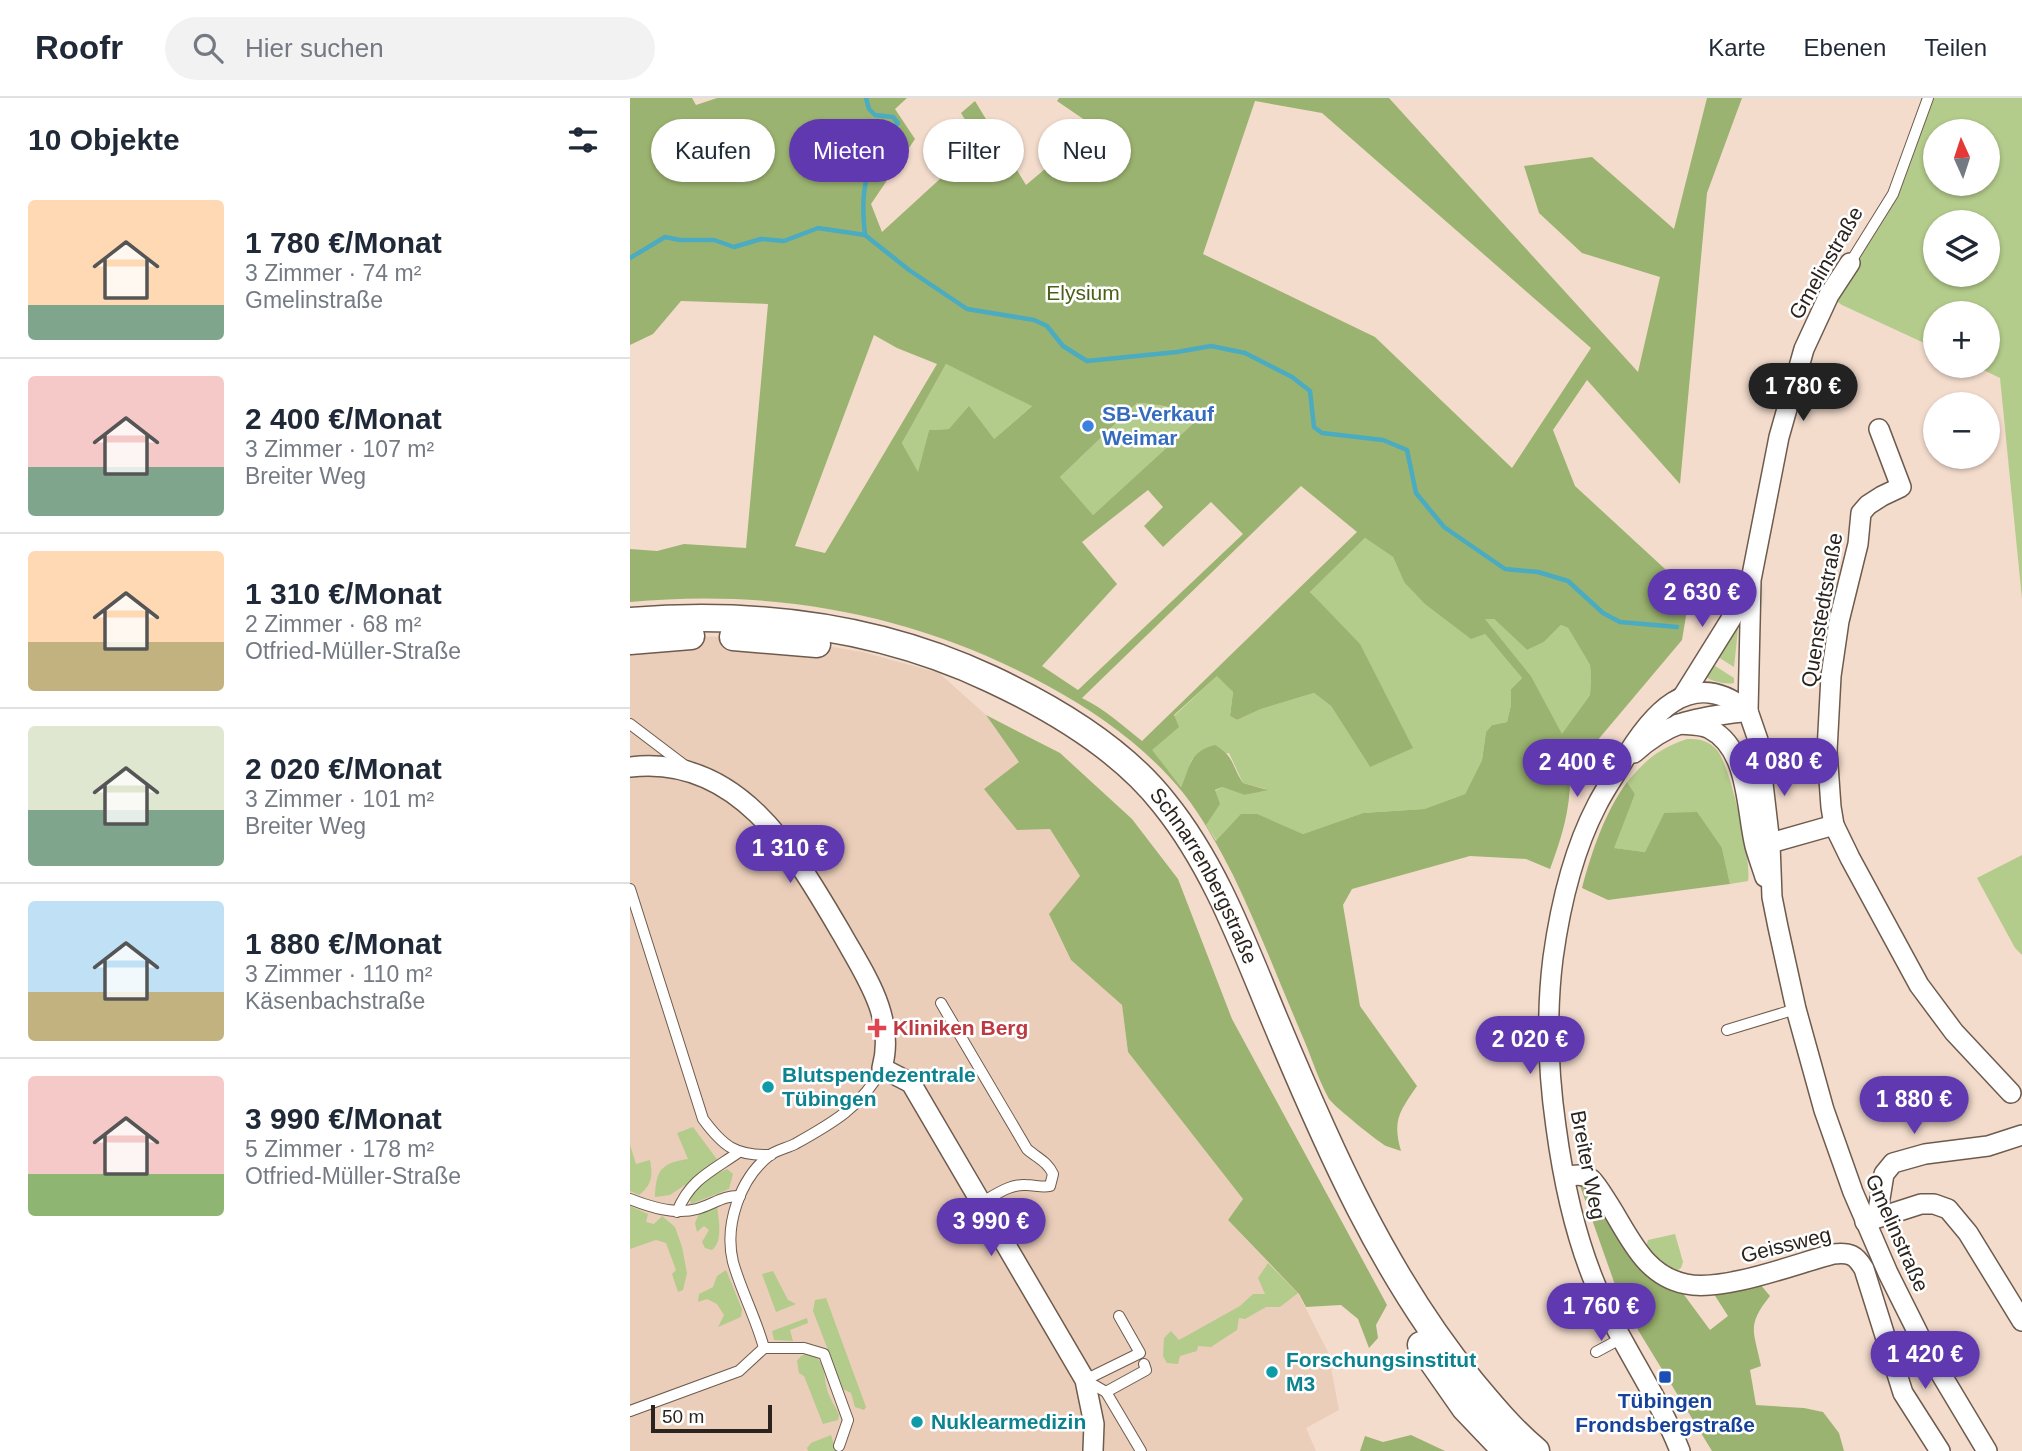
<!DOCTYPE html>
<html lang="de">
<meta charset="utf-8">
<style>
:root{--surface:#fff;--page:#f2f2f3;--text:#1f2937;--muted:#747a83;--line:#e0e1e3;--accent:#6039b1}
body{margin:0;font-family:Helvetica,sans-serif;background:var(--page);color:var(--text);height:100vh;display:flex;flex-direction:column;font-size:26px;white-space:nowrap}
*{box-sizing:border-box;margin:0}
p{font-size:23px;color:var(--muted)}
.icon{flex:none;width:38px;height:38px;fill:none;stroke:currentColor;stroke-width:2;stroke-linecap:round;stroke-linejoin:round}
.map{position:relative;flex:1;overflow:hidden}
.side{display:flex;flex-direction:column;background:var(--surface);width:630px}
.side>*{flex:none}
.top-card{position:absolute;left:21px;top:21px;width:665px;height:63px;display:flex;gap:14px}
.needle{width:46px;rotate:357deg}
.controls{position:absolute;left:1293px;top:21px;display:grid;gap:14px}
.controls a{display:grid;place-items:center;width:77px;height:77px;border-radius:50%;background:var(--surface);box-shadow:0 2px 5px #0004;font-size:35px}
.scale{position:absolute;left:21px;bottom:18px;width:121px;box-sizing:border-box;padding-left:7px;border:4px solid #2b231d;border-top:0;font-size:19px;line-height:24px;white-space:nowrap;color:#2b231d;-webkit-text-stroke:5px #fff;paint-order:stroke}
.price{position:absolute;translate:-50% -60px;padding:0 16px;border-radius:24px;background:var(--accent);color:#fff;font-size:23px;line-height:46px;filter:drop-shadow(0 2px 4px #0008)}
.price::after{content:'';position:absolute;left:50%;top:42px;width:21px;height:16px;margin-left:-10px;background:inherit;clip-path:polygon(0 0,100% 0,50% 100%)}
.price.current{background:#222;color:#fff}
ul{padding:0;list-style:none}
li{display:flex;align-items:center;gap:21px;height:175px;padding:0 28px}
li+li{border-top:2px solid var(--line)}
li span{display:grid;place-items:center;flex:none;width:196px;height:140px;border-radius:7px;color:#555}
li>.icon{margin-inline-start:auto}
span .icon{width:84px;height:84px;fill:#fffc;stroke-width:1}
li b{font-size:30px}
h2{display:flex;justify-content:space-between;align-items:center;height:84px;padding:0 28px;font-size:30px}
.chip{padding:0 24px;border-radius:32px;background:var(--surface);box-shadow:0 2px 5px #0004;font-size:24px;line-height:63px}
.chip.current{background:var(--accent);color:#fff}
header{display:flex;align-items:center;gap:42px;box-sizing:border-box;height:98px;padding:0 35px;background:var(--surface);border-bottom:2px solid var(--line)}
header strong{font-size:33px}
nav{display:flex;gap:38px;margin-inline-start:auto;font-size:24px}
.search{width:490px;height:63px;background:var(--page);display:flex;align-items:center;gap:18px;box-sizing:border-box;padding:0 24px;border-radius:38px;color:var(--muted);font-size:26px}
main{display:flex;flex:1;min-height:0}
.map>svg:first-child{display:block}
.built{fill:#ebceba}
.green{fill:#b3cb8b;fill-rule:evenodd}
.forest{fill:#9bb370;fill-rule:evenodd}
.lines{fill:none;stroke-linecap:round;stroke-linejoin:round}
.stream{stroke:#4aabc1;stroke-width:4.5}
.lane-casing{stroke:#6e5b4d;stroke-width:12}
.street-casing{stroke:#6e5b4d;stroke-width:22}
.secondary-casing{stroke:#6e5b4d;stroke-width:29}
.lane{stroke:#fff;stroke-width:10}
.street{stroke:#fff;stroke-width:19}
.secondary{stroke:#fff;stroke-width:26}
.shop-dot{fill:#3f7fe0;stroke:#fff;stroke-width:2.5}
.health-dot{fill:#e0444e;stroke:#fff;stroke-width:2.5}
.culture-dot{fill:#0f9aa8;stroke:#fff;stroke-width:2.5}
.transit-dot{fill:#1a4fb4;stroke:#fff;stroke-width:2.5}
.labels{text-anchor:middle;stroke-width:5;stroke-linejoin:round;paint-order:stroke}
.street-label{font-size:21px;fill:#2b231d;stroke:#fff}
.park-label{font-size:21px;fill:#4a5f17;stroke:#fff}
.shop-label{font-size:21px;font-weight:bold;fill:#366cbe;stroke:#fff;text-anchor:start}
.health-label{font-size:21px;font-weight:bold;fill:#be3a42;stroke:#fff;text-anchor:start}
.culture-label{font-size:21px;font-weight:bold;fill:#0d838f;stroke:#fff;text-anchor:start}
.transit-label{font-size:21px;font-weight:bold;fill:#164399;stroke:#fff}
</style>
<header>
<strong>Roofr</strong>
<div class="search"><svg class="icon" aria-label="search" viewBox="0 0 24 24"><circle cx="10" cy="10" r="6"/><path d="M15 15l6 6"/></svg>Hier suchen</div>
<nav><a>Karte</a><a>Ebenen</a><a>Teilen</a></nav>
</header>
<main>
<section class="side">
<h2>10 Objekte<svg class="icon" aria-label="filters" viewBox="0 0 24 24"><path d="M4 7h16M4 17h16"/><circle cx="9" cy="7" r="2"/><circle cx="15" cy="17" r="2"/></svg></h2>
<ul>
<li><span style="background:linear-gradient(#ffd9b3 75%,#7fa58c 0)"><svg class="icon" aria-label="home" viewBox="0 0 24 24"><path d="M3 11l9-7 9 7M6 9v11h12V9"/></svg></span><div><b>1 780 €/Monat</b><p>3 Zimmer · 74 m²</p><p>Gmelinstraße</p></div></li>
<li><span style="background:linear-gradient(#f6c9c9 65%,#7fa58c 0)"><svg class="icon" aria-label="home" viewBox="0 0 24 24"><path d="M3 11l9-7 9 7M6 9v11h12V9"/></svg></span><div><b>2 400 €/Monat</b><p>3 Zimmer · 107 m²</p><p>Breiter Weg</p></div></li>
<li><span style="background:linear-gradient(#ffd9b3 65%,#c2b280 0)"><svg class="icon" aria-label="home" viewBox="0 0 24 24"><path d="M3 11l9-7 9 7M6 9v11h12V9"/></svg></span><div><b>1 310 €/Monat</b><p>2 Zimmer · 68 m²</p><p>Otfried-Müller-Straße</p></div></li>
<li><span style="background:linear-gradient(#dfe7d0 60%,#7fa58c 0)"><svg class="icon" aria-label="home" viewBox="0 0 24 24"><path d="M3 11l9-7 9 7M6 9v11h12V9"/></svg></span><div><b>2 020 €/Monat</b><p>3 Zimmer · 101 m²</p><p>Breiter Weg</p></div></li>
<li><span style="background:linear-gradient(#bfe0f5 65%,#c2b280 0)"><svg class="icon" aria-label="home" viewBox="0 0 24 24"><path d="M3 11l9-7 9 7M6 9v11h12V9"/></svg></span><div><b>1 880 €/Monat</b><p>3 Zimmer · 110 m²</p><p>Käsenbachstraße</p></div></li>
<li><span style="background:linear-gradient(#f6c9c9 70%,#8fb573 0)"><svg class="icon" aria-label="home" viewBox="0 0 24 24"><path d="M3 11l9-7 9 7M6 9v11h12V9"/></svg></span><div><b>3 990 €/Monat</b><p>5 Zimmer · 178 m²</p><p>Otfried-Müller-Straße</p></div></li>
</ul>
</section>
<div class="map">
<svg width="1392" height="1353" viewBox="0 0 1392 1353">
<rect width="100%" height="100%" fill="#f3dccc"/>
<path class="built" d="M 43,538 L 110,539 L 172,544 L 233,554 L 309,575 L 356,617 L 390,665 L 354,691 L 420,731 L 450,778 L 441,862 L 492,907 L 498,954 L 614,1102 L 598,1122 L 669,1197 L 698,1254 L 709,1312 L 676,1330 L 686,1353 L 0,1353 L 0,543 Z"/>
<g class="green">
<path d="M 1304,0 L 1392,0 L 1392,501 L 1370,280 L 1345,268 L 1358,268 L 1358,215 L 1306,215 L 1305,250 L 1212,207 L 1199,198 L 1263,96 ZM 1306,33 L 1358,33 L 1358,86 L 1306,86 ZM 1306,124 L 1358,124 L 1358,177 L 1306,177 Z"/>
<path d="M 316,266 L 403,307 L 364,341 L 319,331 L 299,332 L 288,375 L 272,345 Z"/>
<path d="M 507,305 C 531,306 547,311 568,321 L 463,417 L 430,379 Z"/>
<path d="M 735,440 L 763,459 L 774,484 L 855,536 L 892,580 L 881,591 L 881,607 L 877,624 L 862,627 L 856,634 L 852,662 L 835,696 L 794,711 L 733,715 L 673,736 L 627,717 L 587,743 L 576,727 L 585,693 L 592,689 L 616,697 L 636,691 L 613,685 L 599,655 L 562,661 L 551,689 L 521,652 L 548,629 L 544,618 L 588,577 L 603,594 L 600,618 L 607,622 L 631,611 L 684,595 L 701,608 L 740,669 L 697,513 L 680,494 Z"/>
<path d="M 854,520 L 864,521 L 897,552 L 914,544 L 931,527 L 938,530 L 960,567 L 961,580 L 960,597 L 932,637 L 901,578 Z"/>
<path d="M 1105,530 L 1108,531 L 1104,569 L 1088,559 Z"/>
<path d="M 1082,566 L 1104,580 L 1104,585 C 1097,587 1080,583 1075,578 Z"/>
<path d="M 1057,641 C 1069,641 1078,642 1087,652 C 1100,667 1122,763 1118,783 L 1100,786 L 1092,750 L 1034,715 L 1015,754 L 983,750 L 1005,696 L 997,684 C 1017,661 1028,651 1057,641 Z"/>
<path d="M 1392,757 L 1392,857 L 1385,850 L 1347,780 Z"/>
<path d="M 63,1029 L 89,1064 L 40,1097 L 25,1099 C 26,1072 31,1065 58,1061 L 47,1035 Z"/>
<path d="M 0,1047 L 6,1066 L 20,1062 C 23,1078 22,1087 9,1097 L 0,1093 Z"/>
<path d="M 97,1071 L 103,1076 L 99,1091 L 61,1106 L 59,1097 L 84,1077 Z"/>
<path d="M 87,1107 C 88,1120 94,1143 82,1152 L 75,1150 L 72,1144 L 79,1132 L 74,1128 L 67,1134 L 65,1125 L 69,1116 Z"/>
<path d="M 0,1108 L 18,1116 L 16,1124 L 24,1126 L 32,1118 L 45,1129 L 52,1149 L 57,1175 L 53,1192 L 48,1194 L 42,1176 L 46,1172 L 36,1145 L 26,1142 L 0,1151 Z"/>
<path d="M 1045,1136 L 1053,1164 L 1051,1170 L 1044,1174 L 1015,1153 L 1018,1142 Z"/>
<path d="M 638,1165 L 668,1195 L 650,1209 L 636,1209 L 615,1221 L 609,1220 L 607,1232 L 581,1249 L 568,1248 L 567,1253 L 550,1258 L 548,1266 L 537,1265 L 533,1258 L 534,1240 L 541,1233 L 549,1242 L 610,1208 L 623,1196 L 635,1196 L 628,1180 Z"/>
<path d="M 96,1172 L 112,1211 L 111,1219 L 88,1229 L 94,1217 L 87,1206 L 77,1201 L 68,1204 L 69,1196 L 83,1189 L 87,1178 Z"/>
<path d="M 143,1173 L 158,1202 L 166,1206 L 146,1214 L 132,1176 Z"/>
<path d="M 196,1200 L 236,1309 L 234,1312 L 225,1309 L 221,1295 L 213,1291 L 183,1213 L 185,1202 Z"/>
<path d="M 177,1220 L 178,1225 L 160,1232 L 163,1243 L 144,1242 L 142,1233 Z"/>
<path d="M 176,1256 C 197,1259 193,1276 197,1291 C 199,1300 206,1309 209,1317 L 208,1322 L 193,1326 L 174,1278 L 169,1275 L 167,1263 L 171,1258 Z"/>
<path d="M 201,1337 L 206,1353 L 178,1353 L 177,1350 L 181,1345 Z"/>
</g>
<g class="forest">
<path d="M 0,0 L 62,0 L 66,7 L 87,0 L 277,0 L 265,11 L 285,41 L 241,106 L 252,134 L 347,47 L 343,35 L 331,15 L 345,3 L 396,87 L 465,29 L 427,3 L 429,0 L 759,0 L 1008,274 L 1030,179 L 952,155 L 909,115 L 894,68 L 962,59 L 1044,131 L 1077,0 L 1112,0 L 1077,95 L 1050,386 L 957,282 L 923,332 L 945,388 L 1060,494 L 1052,542 L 940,675 C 941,710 932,739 920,771 L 896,761 L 840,758 L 722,791 L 713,807 L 730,908 L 787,988 C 770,1013 762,1022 771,1053 C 766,1051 761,1050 756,1048 C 747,1043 705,1009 699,1001 C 689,983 682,961 674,942 C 651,888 629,831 603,777 C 589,750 573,720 554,696 C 517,650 469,616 418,588 C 289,517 147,490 0,504 L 0,451 L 27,453 L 54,446 L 116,450 L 138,206 L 51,203 L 23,236 L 0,247 ZM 625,3 L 692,15 L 961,250 L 882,370 L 745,239 L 573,156 ZM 244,237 L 267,250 L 307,266 L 195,455 L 165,448 ZM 316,266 L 402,308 L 364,341 L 339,308 L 319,331 L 299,332 L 288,374 L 272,345 ZM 507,305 C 530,306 548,310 568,321 L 463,417 L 430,379 ZM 671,388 L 727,434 L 512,643 C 493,628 475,611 452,600 ZM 518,392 L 533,409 L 514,428 L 533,449 L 581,404 L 613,436 L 448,592 L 412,568 L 487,486 L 452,444 ZM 735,440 L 763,459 L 774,484 L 795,506 L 841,541 L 855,536 L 892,580 L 881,591 L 881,607 L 877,624 L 862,627 L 856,634 L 852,662 L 835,696 L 794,711 L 733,715 L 673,736 L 627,716 L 611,716 L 586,743 L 576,727 L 590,706 L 585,692 L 592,689 L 615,697 L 638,692 L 613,685 C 601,667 605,659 585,647 C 560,653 560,668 551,689 L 522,652 L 549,629 L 544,617 L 587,578 L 603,594 L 600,618 L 607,622 L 631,611 L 684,595 L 701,608 L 740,669 L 783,650 L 730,546 L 680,494 ZM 855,521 L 864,521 L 897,552 L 914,544 L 931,527 L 938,530 L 960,567 L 961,580 L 960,597 L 932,636 L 901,578 Z"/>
<path d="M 356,617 L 430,655 L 502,721 L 548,781 L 602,921 L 757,1207 L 746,1227 L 748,1240 L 739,1250 L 728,1221 L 711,1207 L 676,1209 L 669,1196 L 598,1122 L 613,1101 L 498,954 L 492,907 L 441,862 L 419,816 L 450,778 L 420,731 L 387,732 L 354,691 L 389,664 Z"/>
<path d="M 997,684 L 1005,696 L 984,750 L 1015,754 L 1034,715 L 1067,714 L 1092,750 L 1100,786 L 978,802 L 952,790 C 962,753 975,714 997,684 Z"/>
<path d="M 947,1079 L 1049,1190 L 1080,1232 L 1098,1218 L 1082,1193 L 1129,1185 L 1140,1198 C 1116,1228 1124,1233 1131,1268 L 1120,1272 L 1126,1307 L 1174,1310 L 1193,1314 L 1209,1335 L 1214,1353 L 1082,1353 L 1008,1232 L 984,1184 Z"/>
<path d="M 781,1337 L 815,1353 L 730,1353 L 735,1338 L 753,1344 Z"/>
</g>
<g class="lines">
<g class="stream">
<path d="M 236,0 L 239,11 L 245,17 L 263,19 L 268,25 C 237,66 229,85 235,137 L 279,172 L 337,211 L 404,222 L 417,228 L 433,248 L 457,263 L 547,254 L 581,248 L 615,255 L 662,279 L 680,293 L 684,329 L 692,335 L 753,342 L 777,352 L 786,395 L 814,429 L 875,471 L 908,474 L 938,483 L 973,515 L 990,524 L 1047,529"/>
<path d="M 0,160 L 35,139 L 50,142 L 84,142 L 104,149 L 131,141 L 154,143 L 188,130 L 235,137"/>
</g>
<defs>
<g id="lane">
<path d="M 1220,165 L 1263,96 L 1298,0"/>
<path d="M 0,626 L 58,670"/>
<path d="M 0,791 L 73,1021 C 93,1048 105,1058 141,1057"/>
<path d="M 311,905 L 397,1051 C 407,1060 418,1064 423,1076 L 420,1088 C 412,1090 405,1087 396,1087 C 380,1086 367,1096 352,1104"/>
<path d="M 1097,932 L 1166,911"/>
<path d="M 0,1101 C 20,1109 45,1117 67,1111 C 82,1107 94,1097 110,1098"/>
<path d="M 47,1114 C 60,1081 82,1073 109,1054"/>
<path d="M 134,1250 L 174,1250 L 194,1256 L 218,1322 L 209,1348"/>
<path d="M 966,1254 L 992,1240"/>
<path d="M 455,1282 L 510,1255 L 489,1218"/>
<path d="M 457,1283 L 476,1294 L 511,1353"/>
<path d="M 476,1294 L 516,1272 L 514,1266"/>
<path d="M 0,1313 L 109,1273 L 134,1250 C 126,1220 111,1193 103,1164 C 94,1127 110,1080 140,1057 C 147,1052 157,1050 165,1046 C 201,1026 233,1008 252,970"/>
</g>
<g id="street">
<path d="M 1220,165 L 1199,197 L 1174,251 L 1149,339 L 1121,482 L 1118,613 L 1128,642 L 1140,746 L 1142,799 L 1148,829 L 1166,911 L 1194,1012 L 1223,1094 L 1258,1175 L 1296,1251 L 1357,1353"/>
<path d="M 1249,331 L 1271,389 L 1252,398 L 1238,407 L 1231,415 L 1228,446 L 1209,523 L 1201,578 L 1197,653 L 1201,709 L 1204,727 L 1220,760 L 1289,887 L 1324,934 L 1381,995"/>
<path d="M 1053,598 L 1101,521 L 1119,486"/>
<path d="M 1048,626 C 1058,627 1071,626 1080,631 C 1119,651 1116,712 1125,748 C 1128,759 1132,769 1135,779"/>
<path d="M 1004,655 C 1042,620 1070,620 1118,613"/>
<path d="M 0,669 C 109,656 165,756 212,836 C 235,877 266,920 252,970 L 281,985 L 455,1282 L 464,1326 L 463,1353"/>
<path d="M 1130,748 L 1204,727"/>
<path d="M 935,1079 C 943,1077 953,1075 961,1081 C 968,1088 974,1099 980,1108 C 1000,1140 1015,1178 1056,1186 C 1094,1194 1165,1166 1203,1156 C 1220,1154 1226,1157 1234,1171 L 1273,1295 L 1310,1353"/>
<path d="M 1247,1119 L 1254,1076 L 1263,1065 L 1295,1056 L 1358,1048 L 1392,1037"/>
<path d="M 1235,1124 L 1291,1106 L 1304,1106 L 1318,1111 L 1338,1135 L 1392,1223"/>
<path d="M 1050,1353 C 1027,1294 987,1242 964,1183 C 944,1134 933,1081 926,1029 C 918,973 916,916 923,860 C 930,809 943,753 967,707 C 974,693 983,680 991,667 C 1019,618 1060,566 1118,613"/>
</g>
<g id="secondary">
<path id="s1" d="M 0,523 C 124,513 248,528 361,581 C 423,610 491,650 534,705 C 585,768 613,846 644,920 C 697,1047 754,1178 842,1285 C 862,1309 882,1333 906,1353"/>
<path d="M 103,539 L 187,546"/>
<path d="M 0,543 L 61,538"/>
<path d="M 791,1247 L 835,1310 L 876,1353"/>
</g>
</defs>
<use href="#lane" class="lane-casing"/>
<use href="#street" class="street-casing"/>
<use href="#secondary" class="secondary-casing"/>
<use href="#lane" class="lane"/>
<use href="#street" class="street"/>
<use href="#secondary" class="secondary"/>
</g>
<circle class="shop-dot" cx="458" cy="328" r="7"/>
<path class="health-dot" d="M243.5 919.5h7v7h7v7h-7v7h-7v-7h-7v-7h7z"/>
<g class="culture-dot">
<circle cx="138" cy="989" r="7"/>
<circle cx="642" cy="1274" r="7"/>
<circle cx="287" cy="1324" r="7"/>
</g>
<rect class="transit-dot" x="1028" y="1272" width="14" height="14" rx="3.5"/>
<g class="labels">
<g class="street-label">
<text transform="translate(1196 165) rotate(-60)" y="7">Gmelinstraße</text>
<text transform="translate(1192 512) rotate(-80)" y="7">Quenstedtstraße</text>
<text dy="7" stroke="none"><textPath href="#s1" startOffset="668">Schnarrenbergstraße</textPath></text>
<text transform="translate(958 1067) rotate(79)" y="7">Breiter Weg</text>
<text transform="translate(1267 1135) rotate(66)" y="7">Gmelinstraße</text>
<text transform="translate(1156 1147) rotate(-14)" y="7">Geissweg</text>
</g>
<g class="park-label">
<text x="453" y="202">Elysium</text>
</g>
<g class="shop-label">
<text x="472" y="323">SB-Verkauf<tspan x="472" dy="24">Weimar</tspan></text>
</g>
<g class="health-label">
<text x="263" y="937">Kliniken Berg</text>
</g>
<g class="culture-label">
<text x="152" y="984">Blutspendezentrale<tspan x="152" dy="24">Tübingen</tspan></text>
<text x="656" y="1269">Forschungsinstitut<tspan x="656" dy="24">M3</tspan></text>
<text x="301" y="1331">Nuklearmedizin</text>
</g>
<g class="transit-label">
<text x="1035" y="1310">Tübingen<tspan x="1035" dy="24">Frondsbergstraße</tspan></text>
</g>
</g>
</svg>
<div class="controls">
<a><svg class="needle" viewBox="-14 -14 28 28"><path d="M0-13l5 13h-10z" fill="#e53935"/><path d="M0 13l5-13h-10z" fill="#747a83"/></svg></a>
<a><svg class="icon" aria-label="layers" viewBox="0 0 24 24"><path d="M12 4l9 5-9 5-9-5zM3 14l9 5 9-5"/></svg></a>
<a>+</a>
<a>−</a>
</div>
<div class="scale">50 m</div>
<b class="price current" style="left:1173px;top:325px">1 780 €</b>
<b class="price" style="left:1072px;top:531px">2 630 €</b>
<b class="price" style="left:1154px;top:700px">4 080 €</b>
<b class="price" style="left:947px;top:701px">2 400 €</b>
<b class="price" style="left:160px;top:787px">1 310 €</b>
<b class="price" style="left:900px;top:978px">2 020 €</b>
<b class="price" style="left:1284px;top:1038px">1 880 €</b>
<b class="price" style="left:361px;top:1160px">3 990 €</b>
<b class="price" style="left:971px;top:1245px">1 760 €</b>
<b class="price" style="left:1295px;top:1293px">1 420 €</b>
<div class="top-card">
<a class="chip">Kaufen</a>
<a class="chip current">Mieten</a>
<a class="chip">Filter</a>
<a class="chip">Neu</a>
</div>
</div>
</main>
